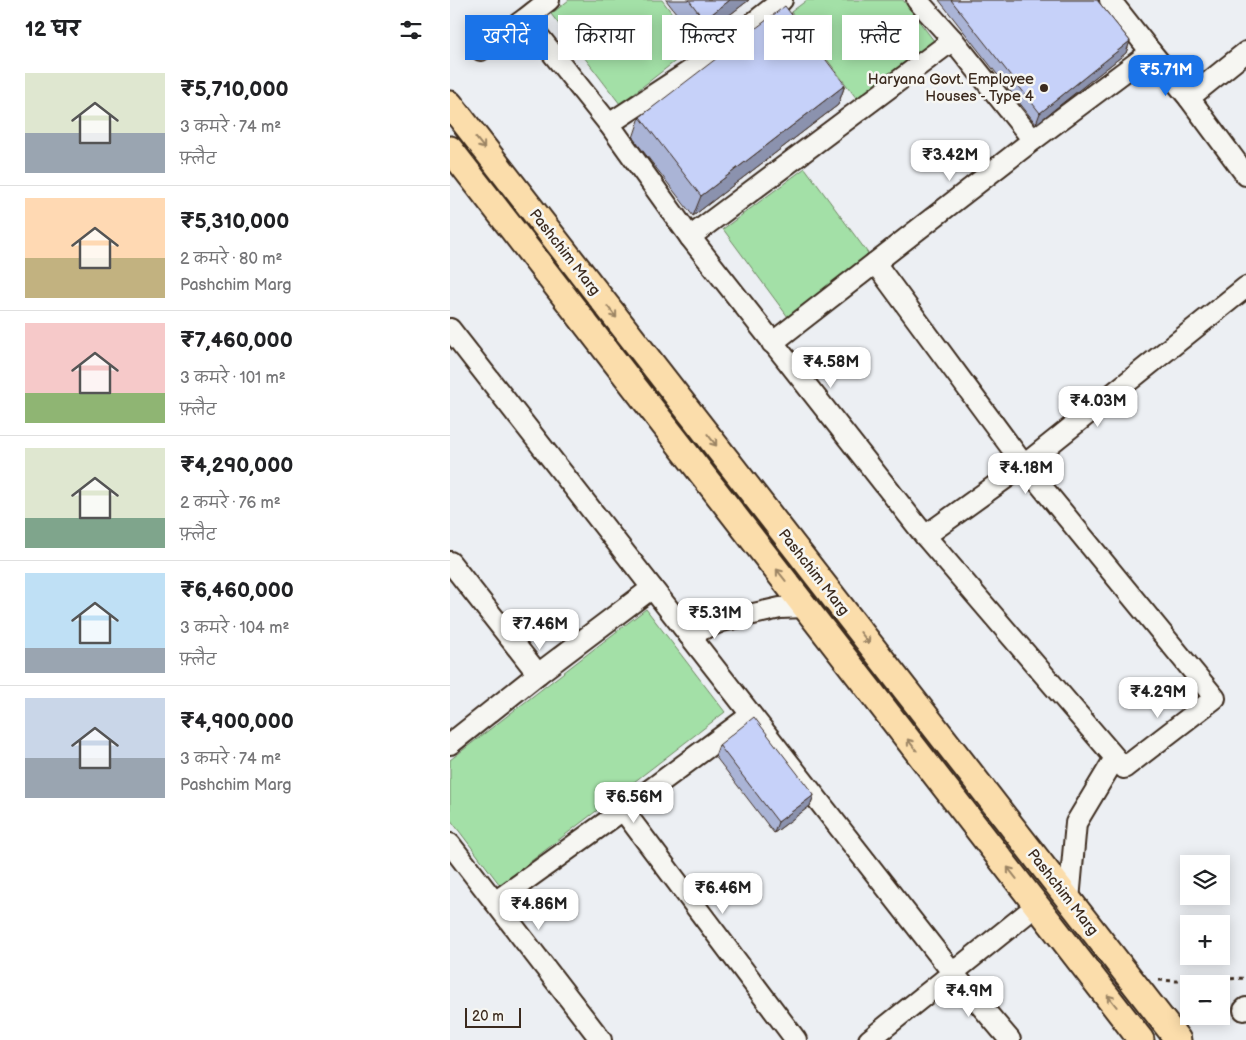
<!DOCTYPE html>
<html lang="hi">
<meta charset="utf-8">
<style>
:root{--surface:#fff;--page:#f6f6f6;--text:#202124;--muted:#757577;--line:#e0e0e0;--accent:#1a73e8}
body{margin:0;font-family:"Balsamiq Sans","Playpen Sans Deva",sans-serif;background:var(--page);color:var(--text);height:100vh;display:flex;flex-direction:column;font-size:19px;white-space:nowrap}
*{box-sizing:border-box;margin:0}
p{font-size:16px;color:var(--muted)}
.icon{flex:none;width:28px;height:28px;fill:none;stroke:currentColor;stroke-width:2;stroke-linecap:round;stroke-linejoin:round}
.map{position:relative;flex:1;overflow:hidden}
.panel{display:flex;flex-direction:column;background:var(--surface);width:450px}
.panel>*{flex:none}
.banner{position:absolute;left:15px;top:15px;width:475px;height:45px;display:flex;gap:10px}
.tools{position:absolute;left:730px;top:855px;display:grid;gap:10px}
.tools a{display:grid;place-items:center;width:50px;height:50px;border-radius:0px;background:var(--surface);box-shadow:0 2px 12px #0003;font-size:25px}
.scale{position:absolute;left:15px;bottom:12px;width:56px;box-sizing:border-box;padding-left:5px;border:2px solid #3b2a1e;border-top:0;font-size:14px;line-height:18px;white-space:nowrap;color:#3b2a1e;-webkit-text-stroke:4px #f6f6f2;paint-order:stroke}
.price{position:absolute;translate:-50% -42px;padding:0 11px;border-radius:10px;background:#fff;color:#222;font-size:16px;line-height:32px;filter:drop-shadow(0 1px 2px #0008)}
.price::after{content:'';position:absolute;left:50%;top:30px;width:15px;height:11px;margin-left:-8px;background:inherit;clip-path:polygon(0 0,100% 0,50% 100%)}
.price.selected{background:var(--accent);color:#fff}
ul{padding:0;list-style:none}
li{display:flex;align-items:center;gap:15px;height:125px;padding:0 25px}
li+li{border-top:1px solid var(--line)}
li span{display:grid;place-items:center;flex:none;width:140px;height:100px;border-radius:0px;color:#555}
li>.icon{margin-inline-start:auto}
span .icon{width:60px;height:60px;fill:#fffc;stroke-width:1}
li b{font-size:21px}
h2{display:flex;justify-content:space-between;align-items:center;height:60px;padding:0 25px;font-size:21px}
.tag{padding:0 18px;border-radius:0px;background:var(--surface);box-shadow:0 2px 12px #0003;font-size:18px;line-height:45px}
.tag.selected{background:var(--accent);color:#fff}
main{display:flex;flex:1;min-height:0}
.map>svg:first-child{display:block}
.green{fill:#a3e0a7;stroke:#6f8562}
.lines{fill:none;stroke-linecap:round;stroke-linejoin:round}
.minor-casing{stroke:#3b2a1e;stroke-width:24}
.major-casing{stroke:#3b2a1e;stroke-width:29}
.path{stroke:#3b2a1e;stroke-width:3;stroke-dasharray:4 4;stroke-linecap:butt}
.minor{stroke:#f6f6f2;stroke-width:20}
.major{stroke:#fbddab;stroke-width:25}
.wall{fill:#aab4d6;stroke:#3b2a1e}
.shaded-wall{fill:#8b92ae;stroke:#3b2a1e}
.building{fill:#c6d1f9;stroke:#3b2a1e}
.oneway{stroke:#9b8464}
.poi-dot{fill:#3b2a1e;stroke:#f6f6f2;stroke-width:2}
.labels{text-anchor:middle;stroke-width:5;stroke-linejoin:round;paint-order:stroke}
.poi-label{font-size:15px;fill:#3b2a1e;stroke:#f6f6f2;text-anchor:end}
.street-label{font-size:15px;fill:#3b2a1e;stroke:#f6f6f2}
</style>
<main>
<section class="panel">
<h2>12 घर<svg class="icon" aria-label="filters" viewBox="0 0 24 24"><path d="M4 7h16M4 17h16"/><circle cx="9" cy="7" r="2"/><circle cx="15" cy="17" r="2"/></svg></h2>
<ul>
<li><span style="background:linear-gradient(#dfe7d0 60%,#9aa5b1 0)"><svg class="icon" aria-label="home" viewBox="0 0 24 24"><path d="M3 11l9-7 9 7M6 9v11h12V9"/></svg></span><div><b>₹5,710,000</b><p>3 कमरे · 74 m²</p><p>फ़्लैट</p></div></li>
<li><span style="background:linear-gradient(#ffd9b3 60%,#c2b280 0)"><svg class="icon" aria-label="home" viewBox="0 0 24 24"><path d="M3 11l9-7 9 7M6 9v11h12V9"/></svg></span><div><b>₹5,310,000</b><p>2 कमरे · 80 m²</p><p>Pashchim Marg</p></div></li>
<li><span style="background:linear-gradient(#f6c9c9 70%,#8fb573 0)"><svg class="icon" aria-label="home" viewBox="0 0 24 24"><path d="M3 11l9-7 9 7M6 9v11h12V9"/></svg></span><div><b>₹7,460,000</b><p>3 कमरे · 101 m²</p><p>फ़्लैट</p></div></li>
<li><span style="background:linear-gradient(#dfe7d0 70%,#7fa58c 0)"><svg class="icon" aria-label="home" viewBox="0 0 24 24"><path d="M3 11l9-7 9 7M6 9v11h12V9"/></svg></span><div><b>₹4,290,000</b><p>2 कमरे · 76 m²</p><p>फ़्लैट</p></div></li>
<li><span style="background:linear-gradient(#bfe0f5 75%,#9aa5b1 0)"><svg class="icon" aria-label="home" viewBox="0 0 24 24"><path d="M3 11l9-7 9 7M6 9v11h12V9"/></svg></span><div><b>₹6,460,000</b><p>3 कमरे · 104 m²</p><p>फ़्लैट</p></div></li>
<li><span style="background:linear-gradient(#c9d6e8 60%,#9aa5b1 0)"><svg class="icon" aria-label="home" viewBox="0 0 24 24"><path d="M3 11l9-7 9 7M6 9v11h12V9"/></svg></span><div><b>₹4,900,000</b><p>3 कमरे · 74 m²</p><p>Pashchim Marg</p></div></li>
</ul>
</section>
<div class="map">
<svg width="796" height="1040" viewBox="0 0 796 1040">
<rect width="100%" height="100%" fill="#eceff3"/>
<filter id="ink" filterUnits="userSpaceOnUse"><feTurbulence type="fractalNoise" baseFrequency=".02" numOctaves="2"/><feDisplacementMap in="SourceGraphic" scale="10" xChannelSelector="R" yChannelSelector="G"/><feConvolveMatrix kernelMatrix="1 2 1 2 8 2 1 2 1" color-interpolation-filters="sRGB"/></filter>
<g filter="url(#ink)">
<g class="green">
<path d="M 119,0 L 212,0 L 246,45 L 170,104 L 101,14 Z"/>
<path d="M 357,0 L 453,0 L 484,41 L 407,99 L 341,12 Z"/>
<path d="M 355,168 L 420,256 L 338,317 L 273,229 Z"/>
<path d="M 196,609 L 275,712 L 50,885 L 0,819 L 0,760 Z"/>
</g>
<g class="lines">
<defs>
<g id="minor">
<path d="M 467,0 L 503,40 L 583,140"/>
<path d="M 660,0 L 701,52 L 739,98 L 796,175"/>
<path d="M 75,19 L 159,124 L 240,237 L 475,536 L 674,768 L 765,698 L 574,465 L 425,263"/>
<path d="M 31,50 L 75,19 L 99,0"/>
<path d="M 739,98 L 796,52"/>
<path d="M 159,124 L 258,59 L 332,0"/>
<path d="M 240,237 L 503,40"/>
<path d="M 0,329 L 503,973 L 560,1040"/>
<path d="M 322,343 L 583,140 L 701,52"/>
<path d="M 475,536 L 574,465 L 796,287"/>
<path d="M 0,562 L 88,674"/>
<path d="M 239,635 L 272,621 L 330,608 L 355,607"/>
<path d="M 0,744 L 88,674 L 202,588"/>
<path d="M 173,810 L 346,1040"/>
<path d="M 0,844 L 151,1040"/>
<path d="M 619,900 L 626,823 L 665,758"/>
<path d="M 45,902 L 173,810 L 301,715"/>
<path d="M 794,1010 L 796,1008"/>
<path d="M 419,1040 L 576,914"/>
</g>
<g id="major">
<path d="M 0,104 L 728,1040"/>
<path d="M 0,149 L 691,1040"/>
</g>
</defs>
<use href="#minor" class="minor-casing"/>
<use href="#major" class="major-casing"/>
<path class="path" d="M 709,980 L 727,981 L 796,978"/>
<use href="#minor" class="minor"/>
<use href="#major" class="major"/>
</g>
<g class="wall">
<path d="M 216,0 L 299,0 L 247,40 Z"/>
<path d="M 489,0 L 647,0 L 680,41 L 676,53 L 586,124 Z"/>
<path d="M 395,85 L 388,105 L 243,216 L 183,138 L 190,117 Z"/>
<path d="M 269,745 L 364,795 L 360,806 L 324,833 L 265,756 Z"/>
</g>
<g class="shaded-wall">
<path d="M 280,0 L 299,0 L 247,40 L 254,20 Z"/>
<path d="M 680,41 L 676,53 L 586,124 L 590,113 Z"/>
<path d="M 395,85 L 388,105 L 243,216 L 251,196 Z"/>
<path d="M 364,795 L 360,806 L 324,833 L 328,822 Z"/>
</g>
<g class="building">
<path d="M 239,0 L 280,0 L 254,20 Z"/>
<path d="M 501,0 L 647,0 L 680,41 L 590,113 Z"/>
<path d="M 335,6 L 395,85 L 251,196 L 190,117 Z"/>
<path d="M 304,717 L 364,795 L 328,822 L 269,745 Z"/>
</g>
<defs><path id="oneway-shaft" d="M-6 0H5M1.5-3L5.5 0L1.5 3" fill="none" stroke-width="1.6" stroke-linecap="round" stroke-linejoin="round" transform="scale(1.25)"/></defs>
<g class="oneway">
<use href="#oneway-shaft" transform="translate(30 143) rotate(52)"/>
<use href="#oneway-shaft" transform="translate(162 312) rotate(52)"/>
<use href="#oneway-shaft" transform="translate(262 440) rotate(52)"/>
<use href="#oneway-shaft" transform="translate(331 575) rotate(-128)"/>
<use href="#oneway-shaft" transform="translate(415 638) rotate(52)"/>
<use href="#oneway-shaft" transform="translate(462 745) rotate(-128)"/>
<use href="#oneway-shaft" transform="translate(562 873) rotate(-128)"/>
<use href="#oneway-shaft" transform="translate(662 1001) rotate(-128)"/>
</g>
</g>
<circle class="poi-dot" cx="594" cy="88" r="5"/>
<g class="labels">
<g class="poi-label">
<text x="584" y="84">Haryana Govt. Employee<tspan x="584" dy="17">Houses - Type 4</tspan></text>
</g>
<g class="street-label">
<text transform="translate(115 252) rotate(52)" y="5">Pashchim Marg</text>
<text transform="translate(364 572) rotate(52)" y="5">Pashchim Marg</text>
<text transform="translate(613 892) rotate(52)" y="5">Pashchim Marg</text>
</g>
</g>
</svg>
<div class="tools">
<a><svg class="icon" aria-label="layers" viewBox="0 0 24 24"><path d="M12 4l9 5-9 5-9-5zM3 14l9 5 9-5"/></svg></a>
<a>+</a>
<a>−</a>
</div>
<div class="scale">20 m</div>
<b class="price selected" style="left:716px;top:97px">₹5.71M</b>
<b class="price" style="left:500px;top:182px">₹3.42M</b>
<b class="price" style="left:381px;top:389px">₹4.58M</b>
<b class="price" style="left:648px;top:428px">₹4.03M</b>
<b class="price" style="left:576px;top:495px">₹4.18M</b>
<b class="price" style="left:265px;top:640px">₹5.31M</b>
<b class="price" style="left:90px;top:651px">₹7.46M</b>
<b class="price" style="left:708px;top:719px">₹4.29M</b>
<b class="price" style="left:184px;top:824px">₹6.56M</b>
<b class="price" style="left:273px;top:915px">₹6.46M</b>
<b class="price" style="left:89px;top:931px">₹4.86M</b>
<b class="price" style="left:519px;top:1018px">₹4.9M</b>
<div class="banner">
<a class="tag selected">खरीदें</a>
<a class="tag">किराया</a>
<a class="tag">फ़िल्टर</a>
<a class="tag">नया</a>
<a class="tag">फ़्लैट</a>
</div>
</div>
</main>
